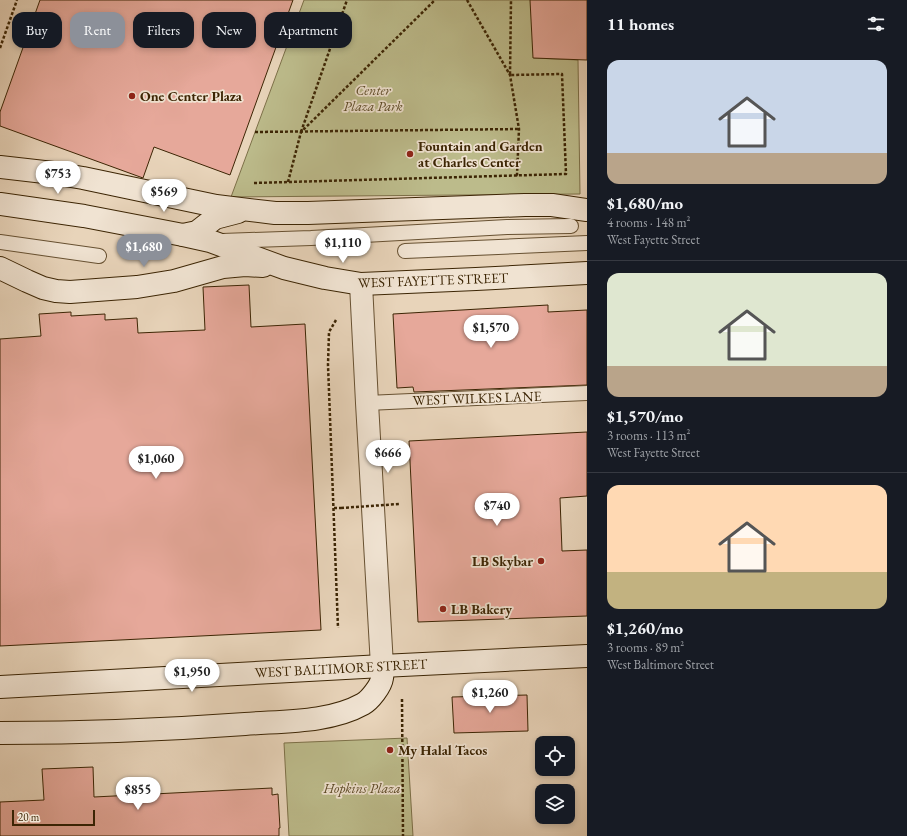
<!DOCTYPE html>
<meta charset="utf-8">
<style>
:root{--surface:#171b24;--page:#20242c;--text:#f1f3f6;--muted:#9ea1a6;--line:#363941;--accent:#8c9099}
body{margin:0;font-family:"EB Garamond",serif;background:var(--page);color:var(--text);height:100vh;display:flex;flex-direction:column;font-size:15px;white-space:nowrap}
*{box-sizing:border-box;margin:0}
p{font-size:13px;color:var(--muted)}
.icon{flex:none;width:22px;height:22px;fill:none;stroke:currentColor;stroke-width:2;stroke-linecap:round;stroke-linejoin:round}
.map{position:relative;flex:1;overflow:hidden}
.details{display:flex;flex-direction:column;background:var(--surface);width:320px}
.details>*{flex:none}
.hud{position:absolute;left:12px;top:12px;width:380px;height:36px;display:flex;gap:8px}
.fabs{position:absolute;left:535px;top:736px;display:grid;gap:8px}
.fabs a{display:grid;place-items:center;width:40px;height:40px;border-radius:8px;background:var(--surface);box-shadow:0 2px 6px #0003;font-size:20px}
.scale{position:absolute;left:12px;bottom:10px;width:83px;box-sizing:border-box;padding-left:4px;border:2px solid #3c2504;border-top:0;font-size:11px;line-height:14px;white-space:nowrap;color:#3c2504;-webkit-text-stroke:3px #f0e3d2;paint-order:stroke}
.price{position:absolute;translate:-50% -34px;padding:0 9px;border-radius:14px;background:#fff;color:#222;font-size:13px;line-height:26px;filter:drop-shadow(0 1px 2px #0008)}
.price::after{content:'';position:absolute;left:50%;top:24px;width:12px;height:9px;margin-left:-6px;background:inherit;clip-path:polygon(0 0,100% 0,50% 100%)}
.price.selected{background:var(--accent);color:#fff}
ul{padding:0;list-style:none}
li{display:grid;align-content:center;gap:8px;height:212px;padding:0 20px}
li+li{border-top:1px solid var(--line)}
li span{display:grid;place-items:center;height:124px;border-radius:12px;color:#555}
li>.icon{margin-inline-start:auto}
span .icon{width:72px;height:72px;fill:#fffc;stroke-width:1}
li b{font-size:17px}
h2{display:flex;justify-content:space-between;align-items:center;height:48px;padding:0 20px;font-size:17px}
.tag{padding:0 14px;border-radius:12px;background:var(--surface);box-shadow:0 2px 6px #0003;font-size:14px;line-height:36px}
.tag.selected{background:var(--accent);color:#fff}
main{display:flex;flex:1;min-height:0}
.map>svg:first-child{display:block}
.green{fill:#bcbb8b;stroke:#7c7048}
.building{fill:#e6a89a;stroke:#3c2504}
.lines{fill:none;stroke-linecap:round;stroke-linejoin:round}
.service-casing{stroke:#675132;stroke-width:16}
.minor-casing{stroke:#675132;stroke-width:24}
.secondary-casing{stroke:#3c2504;stroke-width:24}
.path{stroke:#3c2504;stroke-width:2.5;stroke-dasharray:3 2;stroke-linecap:butt}
.service{stroke:#f0e3d2;stroke-width:14}
.minor{stroke:#f0e3d2;stroke-width:22}
.secondary{stroke:#f0e3d2;stroke-width:22}
.path-bridge{stroke:#3c2504;stroke-width:2.5;stroke-dasharray:3 2;stroke-linecap:butt}
.poi-dot{fill:#8f2418;stroke:#f0e3d2;stroke-width:1.5}
.labels{text-anchor:middle;stroke-width:3.5;stroke-linejoin:round;paint-order:stroke}
.park-label{font-size:14px;font-style:italic;fill:#5c4a26;stroke:#f0e3d2}
.poi-label{font-size:14px;font-weight:bold;fill:#3c2504;stroke:#f0e3d2;text-anchor:start}
.street-label{font-size:14px;fill:#3c2504;stroke:#f0e3d2}
</style>
<main>
<div class="map">
<svg width="587" height="836" viewBox="0 0 587 836">
<rect width="100%" height="100%" fill="#e8d4ba"/>
<filter id="stains"><feTurbulence type="fractalNoise" baseFrequency=".005" numOctaves="4"/><feColorMatrix values="0 0 0 0 .2 0 0 0 0 .09 0 0 0 0 .02 0 0 0 .5 -.17"/></filter>
<radialGradient id="worn" r=".72"><stop offset=".6" stop-color="#630" stop-opacity="0"/><stop offset="1" stop-color="#630" stop-opacity=".3"/></radialGradient>
<g class="green">
<path d="M 304,0 L 532,0 L 534,58 L 578,60 L 580,194 L 231,197 Z"/>
<path d="M 407,738 L 413,836 L 289,836 L 284,743 Z"/>
</g>
<g class="building">
<path d="M 40,0 L 293,0 L 230,175 L 154,147 L 143,178 L 0,126 L 0,112 Z"/>
<path d="M 530,0 L 587,0 L 587,60 L 533,58 Z"/>
<path d="M 249,285 L 251,327 L 305,324 L 321,630 L 0,646 L 0,339 L 41,336 L 39,314 L 71,312 L 71,316 L 105,314 L 105,320 L 137,318 L 138,333 L 205,330 L 203,287 Z"/>
<path d="M 548,305 L 548,312 L 587,310 L 587,385 L 414,392 L 413,387 L 397,388 L 393,314 Z"/>
<path d="M 587,432 L 587,496 L 560,498 L 562,551 L 587,550 L 587,616 L 418,622 L 409,441 Z"/>
<path d="M 527,695 L 528,731 L 454,733 L 452,697 Z"/>
<path d="M 93,767 L 94,797 L 272,788 L 272,795 L 278,794 L 280,828 L 279,828 L 279,836 L 0,836 L 0,802 L 44,800 L 42,769 Z"/>
</g>
<g class="lines">
<defs>
<g id="service">
<path d="M 222,241 L 311,238 L 507,227 L 571,226"/>
<path d="M 0,242 L 99,256"/>
<path d="M 405,251 L 587,243"/>
<path d="M 367,403 L 587,393"/>
</g>
<path id="minor" d="M 361,284 L 367,403 L 382,666"/>
<g id="secondary">
<path d="M 0,167 L 53,173 L 83,178 L 216,206 L 275,213 L 308,213 L 525,205 L 552,205 L 587,210"/>
<path d="M 0,204 L 84,216 L 183,235 L 210,241 L 284,268 L 325,278 L 361,284 L 476,279 L 587,273"/>
<path d="M 183,235 L 197,232 L 215,218 L 238,212"/>
<path d="M 0,268 L 27,281 L 43,288 L 56,291 L 70,292 L 137,287 L 174,281 L 223,267 L 245,265 L 263,266"/>
<path d="M 0,687 L 382,666 L 587,656"/>
<path d="M 0,733 C 82,733 163,730 245,724 C 283,721 329,723 363,704 C 370,700 381,686 382,678 C 383,674 382,669 382,666"/>
</g>
</defs>
<use href="#service" class="service-casing"/>
<use href="#minor" class="minor-casing"/>
<use href="#secondary" class="secondary-casing"/>
<g class="path">
<path d="M 467,0 L 510,75 L 519,129 L 517,175 L 518,175"/>
<path d="M 0,48 L 17,0"/>
<path d="M 255,132 L 519,129"/>
<path d="M 301,132 L 347,0"/>
<path d="M 288,182 L 301,132 L 435,0"/>
<path d="M 254,183 L 566,174 L 562,74 L 510,75 L 511,0"/>
<path d="M 336,320 L 329,332 L 328,365 L 338,628"/>
<path d="M 334,508 L 341,508"/>
<path d="M 402,699 L 403,836"/>
</g>
<use href="#service" class="service"/>
<use href="#minor" class="minor"/>
<use href="#secondary" class="secondary"/>
<path class="path-bridge" d="M 341,508 L 399,504"/>
</g>
<g class="poi-dot">
<circle cx="132" cy="96" r="4"/>
<circle cx="410" cy="154" r="4"/>
<circle cx="541" cy="561" r="4"/>
<circle cx="443" cy="609" r="4"/>
<circle cx="390" cy="750" r="4"/>
</g>
<g class="labels">
<g class="park-label">
<text x="373" y="95">Center<tspan x="373" dy="16">Plaza Park</tspan></text>
<text x="362" y="793">Hopkins Plaza</text>
</g>
<g class="poi-label">
<text x="140" y="101">One Center Plaza</text>
<text x="418" y="151">Fountain and Garden<tspan x="418" dy="16">at Charles Center</tspan></text>
<text x="533" y="566" text-anchor="end">LB Skybar</text>
<text x="451" y="614">LB Bakery</text>
<text x="398" y="755">My Halal Tacos</text>
</g>
<g class="street-label">
<text transform="translate(433 280) rotate(-2)" y="5">WEST FAYETTE STREET</text>
<text transform="translate(477 398) rotate(-2)" y="5">WEST WILKES LANE</text>
<text transform="translate(341 668) rotate(-3)" y="5">WEST BALTIMORE STREET</text>
</g>
</g>
<rect width="100%" height="100%" filter="url(#stains)"/>
<rect width="100%" height="100%" fill="url(#worn)"/>
</svg>
<div class="fabs">
<a><svg class="icon" aria-label="locate" viewBox="0 0 24 24"><circle cx="12" cy="12" r="6"/><path d="M12 2v4M12 18v4M2 12h4M18 12h4"/></svg></a>
<a><svg class="icon" aria-label="layers" viewBox="0 0 24 24"><path d="M12 4l9 5-9 5-9-5zM3 14l9 5 9-5"/></svg></a>
</div>
<div class="scale">20 m</div>
<b class="price" style="left:58px;top:195px">$753</b>
<b class="price" style="left:164px;top:213px">$569</b>
<b class="price" style="left:343px;top:264px">$1,110</b>
<b class="price selected" style="left:144px;top:268px">$1,680</b>
<b class="price" style="left:491px;top:349px">$1,570</b>
<b class="price" style="left:388px;top:474px">$666</b>
<b class="price" style="left:156px;top:480px">$1,060</b>
<b class="price" style="left:497px;top:527px">$740</b>
<b class="price" style="left:192px;top:693px">$1,950</b>
<b class="price" style="left:490px;top:714px">$1,260</b>
<b class="price" style="left:138px;top:811px">$855</b>
<div class="hud">
<a class="tag">Buy</a>
<a class="tag selected">Rent</a>
<a class="tag">Filters</a>
<a class="tag">New</a>
<a class="tag">Apartment</a>
</div>
</div>
<section class="details">
<h2>11 homes<svg class="icon" aria-label="filters" viewBox="0 0 24 24"><path d="M4 7h16M4 17h16"/><circle cx="9" cy="7" r="2"/><circle cx="15" cy="17" r="2"/></svg></h2>
<ul>
<li><span style="background:linear-gradient(#c9d6e8 75%,#b9a48a 0)"><svg class="icon" aria-label="home" viewBox="0 0 24 24"><path d="M3 11l9-7 9 7M6 9v11h12V9"/></svg></span><div><b>$1,680/mo</b><p>4 rooms · 148 m²</p><p>West Fayette Street</p></div></li>
<li><span style="background:linear-gradient(#dfe7d0 75%,#b9a48a 0)"><svg class="icon" aria-label="home" viewBox="0 0 24 24"><path d="M3 11l9-7 9 7M6 9v11h12V9"/></svg></span><div><b>$1,570/mo</b><p>3 rooms · 113 m²</p><p>West Fayette Street</p></div></li>
<li><span style="background:linear-gradient(#ffd9b3 70%,#c2b280 0)"><svg class="icon" aria-label="home" viewBox="0 0 24 24"><path d="M3 11l9-7 9 7M6 9v11h12V9"/></svg></span><div><b>$1,260/mo</b><p>3 rooms · 89 m²</p><p>West Baltimore Street</p></div></li>
</ul>
</section>
</main>
